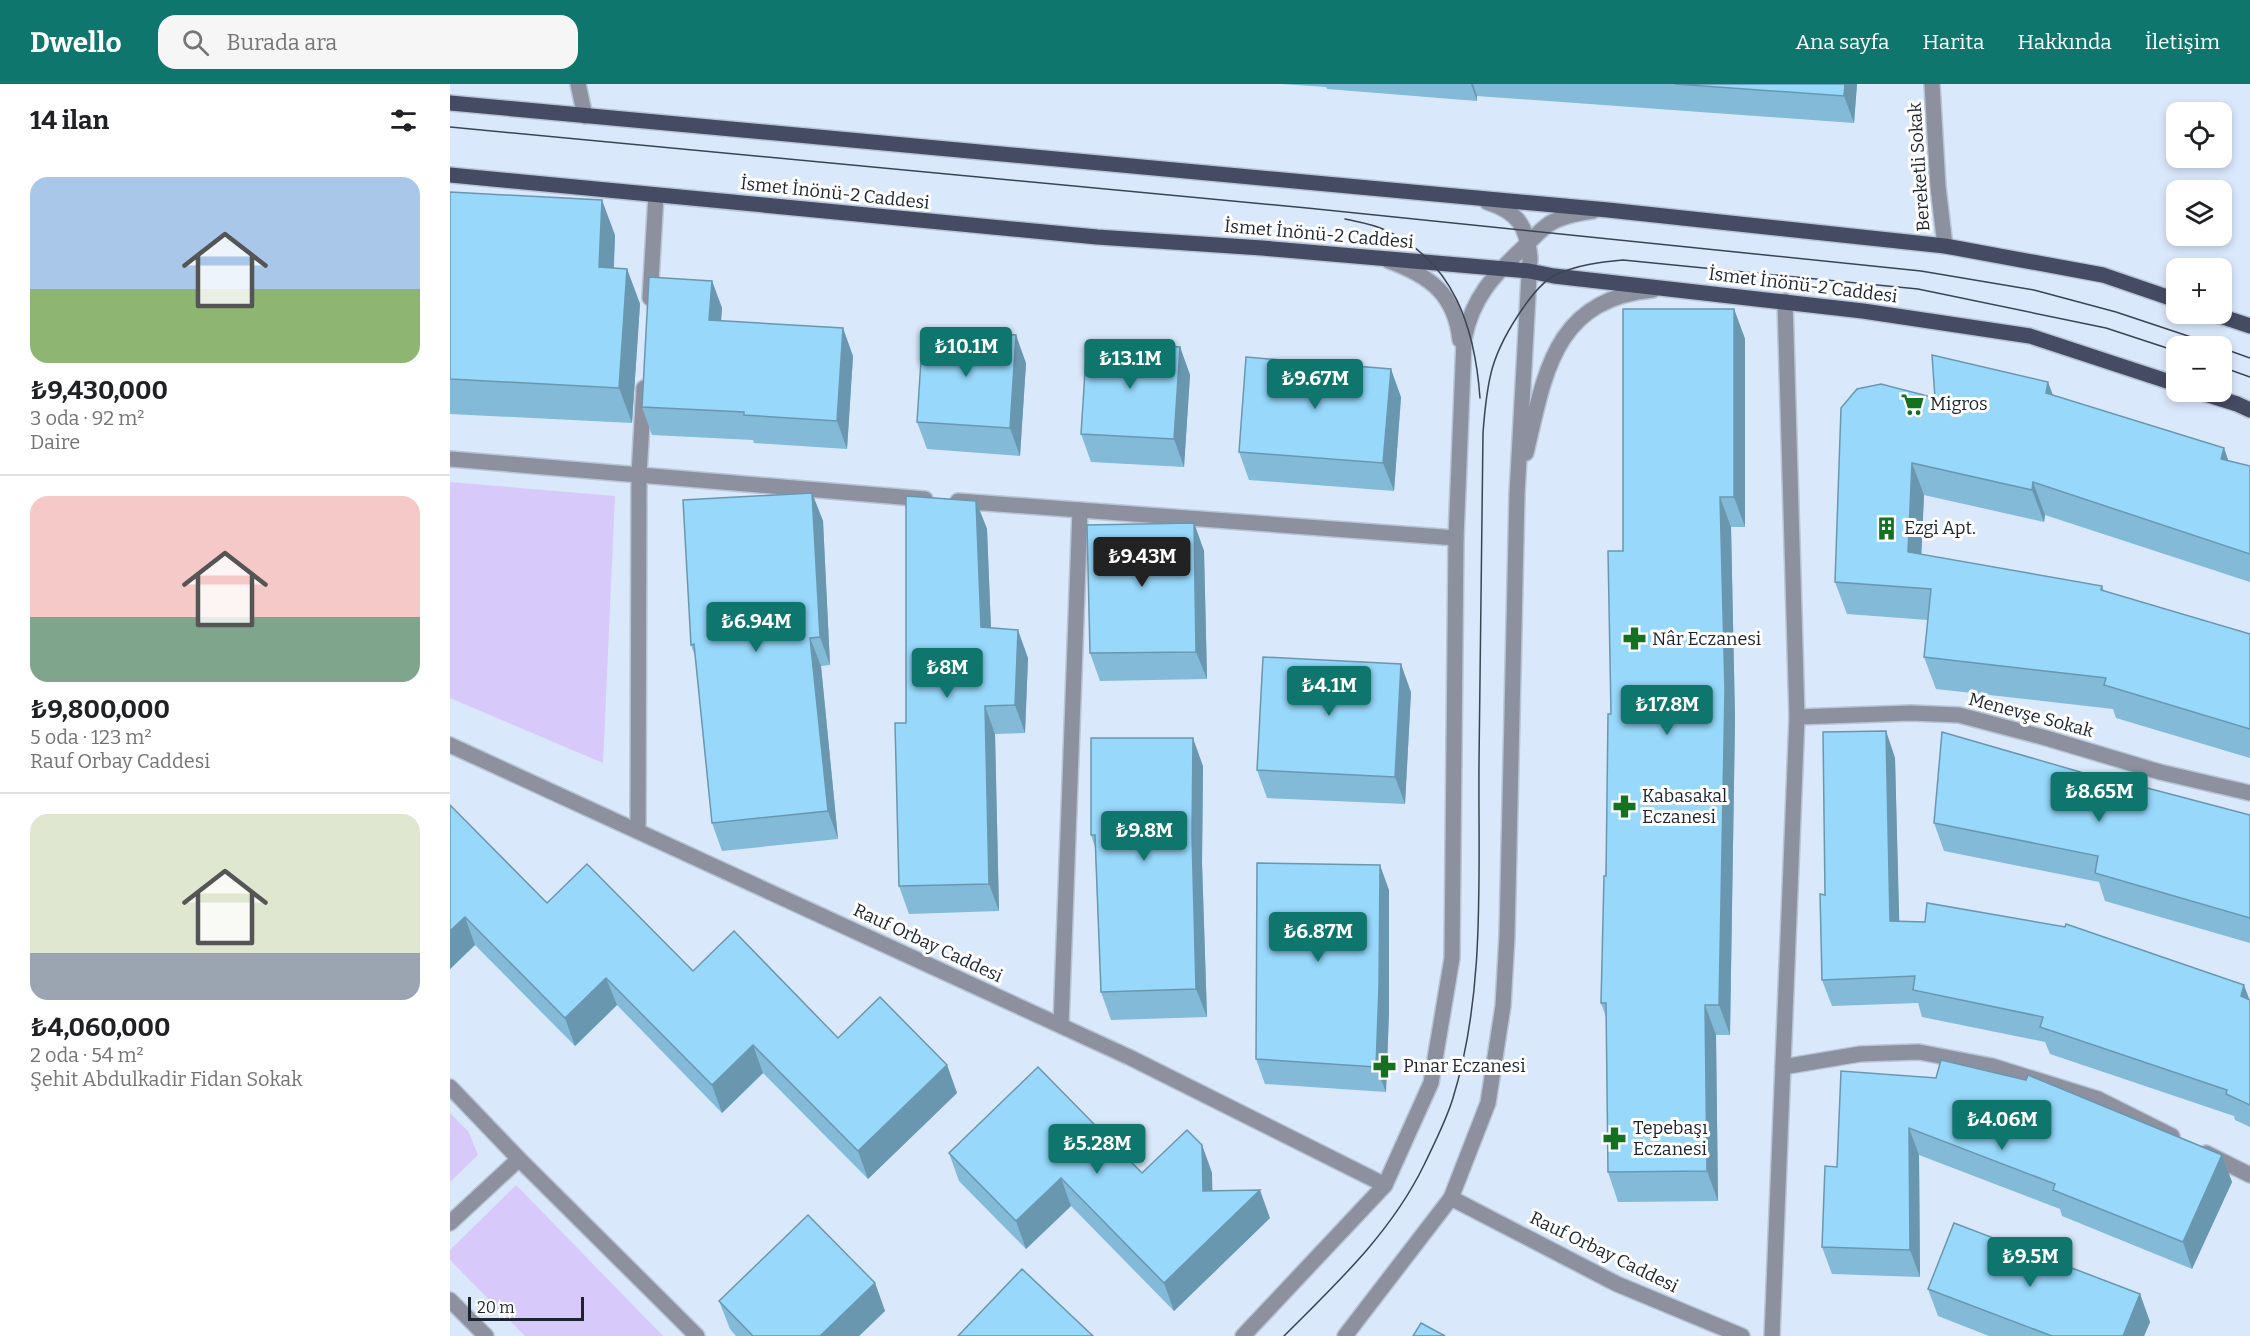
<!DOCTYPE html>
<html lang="tr">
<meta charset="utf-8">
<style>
:root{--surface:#fff;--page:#f6f6f6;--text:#202124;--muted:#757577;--line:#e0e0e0;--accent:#0f766e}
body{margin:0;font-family:Bitter,serif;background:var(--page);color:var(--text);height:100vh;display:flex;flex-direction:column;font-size:22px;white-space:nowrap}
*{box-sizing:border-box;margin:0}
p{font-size:20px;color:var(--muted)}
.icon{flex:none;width:33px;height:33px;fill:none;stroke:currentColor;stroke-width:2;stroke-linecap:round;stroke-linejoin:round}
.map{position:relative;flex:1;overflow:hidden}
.sheet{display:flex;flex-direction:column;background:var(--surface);width:450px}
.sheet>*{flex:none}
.controls{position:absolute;left:1716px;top:18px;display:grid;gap:12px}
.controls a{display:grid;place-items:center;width:66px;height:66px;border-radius:12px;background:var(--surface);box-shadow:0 3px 9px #0003;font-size:30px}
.scale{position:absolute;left:18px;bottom:15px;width:116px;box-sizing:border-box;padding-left:6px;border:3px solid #1b242f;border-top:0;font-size:16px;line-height:21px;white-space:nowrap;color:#1b242f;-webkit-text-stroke:4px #fff;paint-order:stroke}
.price{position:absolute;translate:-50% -51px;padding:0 14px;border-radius:6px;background:var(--accent);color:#fff;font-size:20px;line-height:39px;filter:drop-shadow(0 2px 3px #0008)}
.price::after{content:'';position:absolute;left:50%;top:36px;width:18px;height:14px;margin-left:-9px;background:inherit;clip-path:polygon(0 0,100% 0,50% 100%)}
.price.on{background:#222;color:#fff}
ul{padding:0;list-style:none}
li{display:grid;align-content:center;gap:12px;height:318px;padding:0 30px}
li+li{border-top:2px solid var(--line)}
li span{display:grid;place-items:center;height:186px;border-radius:18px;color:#555}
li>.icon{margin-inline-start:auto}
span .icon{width:108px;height:108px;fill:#fffc;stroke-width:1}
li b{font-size:26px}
h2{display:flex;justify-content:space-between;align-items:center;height:72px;padding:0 30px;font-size:26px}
header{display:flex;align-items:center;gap:36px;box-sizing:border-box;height:84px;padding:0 30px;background:var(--accent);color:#fff}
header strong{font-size:28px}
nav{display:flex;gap:33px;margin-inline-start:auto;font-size:21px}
.search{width:420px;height:54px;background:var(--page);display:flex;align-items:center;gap:15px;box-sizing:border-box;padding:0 21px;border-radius:18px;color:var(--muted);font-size:22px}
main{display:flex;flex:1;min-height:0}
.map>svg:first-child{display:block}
.green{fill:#d8c9fb}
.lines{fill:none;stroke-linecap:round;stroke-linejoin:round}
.minor-casing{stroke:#b7c5d6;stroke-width:18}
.major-casing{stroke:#b7c5d6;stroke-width:18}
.minor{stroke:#8d919f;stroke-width:15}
.major{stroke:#464b64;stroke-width:15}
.tram{stroke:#3b4551;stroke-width:1.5}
.wall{fill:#82bad8}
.shaded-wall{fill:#6a97b0}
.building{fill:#97d8fb;stroke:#6a97b0;stroke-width:1.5}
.labels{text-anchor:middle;stroke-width:6;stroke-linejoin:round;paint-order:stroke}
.street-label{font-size:18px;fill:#1b242f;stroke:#fff}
.poi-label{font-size:18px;fill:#1b242f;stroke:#fff;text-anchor:start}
</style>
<header>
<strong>Dwello</strong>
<div class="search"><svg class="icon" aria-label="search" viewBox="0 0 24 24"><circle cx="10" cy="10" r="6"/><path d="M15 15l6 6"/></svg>Burada ara</div>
<nav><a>Ana sayfa</a><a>Harita</a><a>Hakkında</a><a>İletişim</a></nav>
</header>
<main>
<section class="sheet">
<h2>14 ilan<svg class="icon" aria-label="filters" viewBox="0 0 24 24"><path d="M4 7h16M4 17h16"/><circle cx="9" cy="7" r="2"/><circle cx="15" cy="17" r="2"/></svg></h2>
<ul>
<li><span style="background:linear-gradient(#a9c7e8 60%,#8fb573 0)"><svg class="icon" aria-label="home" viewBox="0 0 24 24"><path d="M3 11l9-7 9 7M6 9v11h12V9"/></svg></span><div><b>₺9,430,000</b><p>3 oda · 92 m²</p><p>Daire</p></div></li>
<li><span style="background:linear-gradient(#f6c9c9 65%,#7fa58c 0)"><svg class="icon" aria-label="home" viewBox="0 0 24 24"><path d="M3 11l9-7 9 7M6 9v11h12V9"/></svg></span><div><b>₺9,800,000</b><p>5 oda · 123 m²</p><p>Rauf Orbay Caddesi</p></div></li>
<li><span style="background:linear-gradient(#dfe7d0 75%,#9aa5b1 0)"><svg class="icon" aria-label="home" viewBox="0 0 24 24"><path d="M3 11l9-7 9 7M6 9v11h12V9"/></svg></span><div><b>₺4,060,000</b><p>2 oda · 54 m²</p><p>Şehit Abdulkadir Fidan Sokak</p></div></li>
</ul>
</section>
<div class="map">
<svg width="1800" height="1252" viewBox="0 0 1800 1252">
<rect width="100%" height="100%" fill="#d9e8fb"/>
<g class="green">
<path d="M 0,398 L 165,412 L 153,679 L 0,614 Z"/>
<path d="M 0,1029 L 18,1047 L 28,1071 L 0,1098 Z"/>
<path d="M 66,1101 L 213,1252 L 75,1252 L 0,1176 L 0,1166 Z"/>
</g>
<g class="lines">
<defs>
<g id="minor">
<path d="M 128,0 L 135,32"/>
<path d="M 1482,0 L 1488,103 L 1495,162"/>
<path d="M 939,177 C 980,192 1005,210 1010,256"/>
<path d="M 200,214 L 206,111"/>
<path d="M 1076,369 C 1095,289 1104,215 1203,206"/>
<path d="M 0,375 L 475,415"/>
<path d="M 508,417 L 1006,454"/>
<path d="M 1347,633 L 1461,629 L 1509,631 L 1596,654 L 1710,688 L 1800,709"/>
<path d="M 0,661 L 681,974 L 935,1101"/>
<path d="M 188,747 L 189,391 L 194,304"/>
<path d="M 611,941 L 630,426"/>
<path d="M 1333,983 L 1410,970 L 1469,968 L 1542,982 L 1648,1015 L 1722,1052"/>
<path d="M 0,1003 L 69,1075 L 247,1252"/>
<path d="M 1756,1069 L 1800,1091"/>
<path d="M 1001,1114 L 1167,1200 L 1292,1252"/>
<path d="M 0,1139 L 69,1075"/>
<path d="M 0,1216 L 36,1252"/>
<path d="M 793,1252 L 935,1101 L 981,999 L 1002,874 L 1006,454 L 1014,256 C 1022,213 1044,191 1075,162 C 1083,155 1090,146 1099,140 C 1112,132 1128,129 1143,127"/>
<path d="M 895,1252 L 1001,1114 L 1038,1019 L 1053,922 L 1057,852 L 1067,410 L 1080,174 C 1077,142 1068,128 1037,118"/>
<path d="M 1322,1252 L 1347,633 L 1335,217"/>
</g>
<g id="major">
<path d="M 0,19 L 1158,126 L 1495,162 L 1653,191 L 1726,216"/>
<path d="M 0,91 L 647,153 L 812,164 L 1079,187 L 1104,192 L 1413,227 L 1580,252 L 1726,300"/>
<path d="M 1764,230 L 1800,242"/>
<path d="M 1749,308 L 1787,320 L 1800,326"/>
</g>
</defs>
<use href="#minor" class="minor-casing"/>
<use href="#major" class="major-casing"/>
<use href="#minor" class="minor"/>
<use href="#major" class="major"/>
<g class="tram">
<path d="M 0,43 L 857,124 L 1471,187 L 1584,206 L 1666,228 L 1768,262"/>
<path d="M 895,135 C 908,138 923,140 935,146 C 1004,177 1025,244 1030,314"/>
<path d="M 1772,264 L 1800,274"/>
<path d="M 1772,283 L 1800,293"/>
<path d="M 834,1252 C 886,1200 941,1149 974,1081 C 984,1060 996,1037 1003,1014 C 1036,907 1028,789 1029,678 C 1030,569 1031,459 1033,349 C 1037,295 1041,270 1073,224 C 1082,211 1092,198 1105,191 C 1127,181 1150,178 1173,176 L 1468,205 L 1656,244 L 1726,267"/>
</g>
</g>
<g class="wall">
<path d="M 831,0 L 1407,0 L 1404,39 L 1027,12 L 1027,17 L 877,5 L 876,3 Z"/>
<path d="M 0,108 L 165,151 L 164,184 L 177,185 L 190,220 L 182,339 L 0,330 Z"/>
<path d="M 262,197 L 272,224 L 271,236 L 403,272 L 397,365 L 304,359 L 303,356 L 202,351 L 192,323 Z"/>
<path d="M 1284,225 L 1295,255 L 1295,443 L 1281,443 L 1285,635 L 1280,951 L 1266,951 L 1268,1117 L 1168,1118 L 1158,1088 L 1156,933 L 1151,919 L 1161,630 Z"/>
<path d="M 730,263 L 740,291 L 734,383 L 641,378 L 631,350 Z"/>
<path d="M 576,279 L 570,372 L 477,365 L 467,338 Z"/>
<path d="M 1603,311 L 1774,364 L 1778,376 L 1800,382 L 1800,498 L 1595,431 L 1594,438 L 1474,411 L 1471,470 L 1652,502 L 1654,507 L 1800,550 L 1800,674 L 1666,634 L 1663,625 L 1486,605 L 1474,573 L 1478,536 L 1397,530 L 1385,498 L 1485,314 Z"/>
<path d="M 951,313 L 944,407 L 799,396 L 789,368 Z"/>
<path d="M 362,409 L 373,437 L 380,581 L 371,582 L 388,755 L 272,767 L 262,739 L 245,572 L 241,561 Z"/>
<path d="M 526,417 L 537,445 L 541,544 L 578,574 L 575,649 L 545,650 L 549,827 L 459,830 L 449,802 Z"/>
<path d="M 744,439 L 754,467 L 757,595 L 650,597 L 640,569 Z"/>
<path d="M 961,608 L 955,720 L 817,714 L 807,686 Z"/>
<path d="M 1436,647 L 1445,674 L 1449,838 L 1800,916 L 1800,1043 L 1785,1036 L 1784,1032 L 1600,970 L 1595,958 L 1472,933 L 1468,919 L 1382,922 L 1372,896 L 1375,811 Z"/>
<path d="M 753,682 L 752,779 L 757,933 L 661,936 L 651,908 L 645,763 L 641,751 Z"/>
<path d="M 1658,696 L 1800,731 L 1800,859 L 1655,817 L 1649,798 L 1494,767 L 1484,739 Z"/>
<path d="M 0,721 L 97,819 L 243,887 L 388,954 L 497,981 L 507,1009 L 418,1095 L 313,989 L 272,1029 L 167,921 L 125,962 L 25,861 L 0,885 Z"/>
<path d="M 939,806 L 939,928 L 936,1008 L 815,1000 L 806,975 Z"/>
<path d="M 1391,987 L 1772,1071 L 1782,1098 L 1742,1185 L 1612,1132 L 1610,1125 L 1469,1071 L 1470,1193 L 1382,1190 L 1372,1163 L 1387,1083 Z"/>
<path d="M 752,1061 L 762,1089 L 762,1107 L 820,1134 L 724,1227 L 621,1122 L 576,1165 L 509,1097 L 499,1069 L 692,1089 Z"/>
<path d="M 425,1199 L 435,1227 L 409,1252 L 286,1252 L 280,1245 L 269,1217 Z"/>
<path d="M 1478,1205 L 1690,1210 L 1700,1238 L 1694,1252 L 1539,1252 L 1488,1232 Z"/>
</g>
<g class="shaded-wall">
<path d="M 1021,0 L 1023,0 L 1027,12 L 1027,17 Z"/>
<path d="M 1395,0 L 1407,0 L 1404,39 L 1394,12 Z"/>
<path d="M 152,116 L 165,151 L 162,219 L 149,183 Z"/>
<path d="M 177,185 L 190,220 L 182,339 L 169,304 Z"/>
<path d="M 262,197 L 272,224 L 269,264 L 259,236 Z"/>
<path d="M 1284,225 L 1295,255 L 1295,443 L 1284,413 Z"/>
<path d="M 393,244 L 403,272 L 397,365 L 387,337 Z"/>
<path d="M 566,251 L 576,279 L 570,372 L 560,344 Z"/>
<path d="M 730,263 L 740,291 L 734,383 L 724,355 Z"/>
<path d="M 941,285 L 951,313 L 944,407 L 933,379 Z"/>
<path d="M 1598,298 L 1610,330 L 1596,309 Z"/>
<path d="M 1774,364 L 1785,396 L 1771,375 Z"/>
<path d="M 1462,379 L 1474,411 L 1470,501 L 1458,468 Z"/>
<path d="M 1583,398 L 1595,431 L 1594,438 L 1582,406 Z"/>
<path d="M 362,409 L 373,437 L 380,581 L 370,553 Z"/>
<path d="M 1270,413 L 1281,443 L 1285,635 L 1280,951 L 1269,921 Z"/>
<path d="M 526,417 L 537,445 L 542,571 L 531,543 Z"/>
<path d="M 744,439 L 754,467 L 757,595 L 746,568 Z"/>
<path d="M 568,546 L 578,574 L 575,649 L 565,621 Z"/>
<path d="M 360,554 L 371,582 L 388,755 L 378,727 Z"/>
<path d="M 951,580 L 961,608 L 955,720 L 945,693 Z"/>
<path d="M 535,622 L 545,650 L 549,827 L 539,800 Z"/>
<path d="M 1436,647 L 1445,674 L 1450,864 L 1440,837 Z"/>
<path d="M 743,654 L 753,682 L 752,779 L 757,933 L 746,905 L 742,751 Z"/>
<path d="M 930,781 L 939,806 L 939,928 L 936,1008 L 926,983 Z"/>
<path d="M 15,833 L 25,861 L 0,885 L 0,847 Z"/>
<path d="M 156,894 L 167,921 L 125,962 L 115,934 Z"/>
<path d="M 1794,901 L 1800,917 L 1791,912 Z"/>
<path d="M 1255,921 L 1266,951 L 1268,1117 L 1257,1087 Z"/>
<path d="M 303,961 L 313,989 L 272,1029 L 262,1001 Z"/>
<path d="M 497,981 L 507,1009 L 418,1095 L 408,1067 Z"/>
<path d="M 1459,1044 L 1469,1071 L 1470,1193 L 1460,1166 Z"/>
<path d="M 752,1061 L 762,1089 L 763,1135 L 753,1107 Z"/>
<path d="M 1772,1071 L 1782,1098 L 1742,1185 L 1733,1158 Z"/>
<path d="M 611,1094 L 621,1122 L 576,1165 L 566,1137 Z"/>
<path d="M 810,1106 L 820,1134 L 724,1227 L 714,1199 Z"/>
<path d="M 425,1199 L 435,1227 L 409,1252 L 370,1252 Z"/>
<path d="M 1690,1210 L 1700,1238 L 1694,1252 L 1673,1252 Z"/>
</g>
<g class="building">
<path d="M 1225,0 L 1395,0 L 1394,12 Z"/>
<path d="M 0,108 L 152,116 L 149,183 L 177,185 L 169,304 L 0,295 Z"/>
<path d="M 199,193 L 262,197 L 259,236 L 393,244 L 387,337 L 294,331 L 294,328 L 192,323 Z"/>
<path d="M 1173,225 L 1284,225 L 1284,413 L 1270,413 L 1275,606 L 1269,921 L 1255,921 L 1257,1087 L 1158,1088 L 1156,919 L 1151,919 L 1154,792 L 1156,792 L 1158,630 L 1161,630 L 1158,467 L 1173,467 Z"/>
<path d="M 473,245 L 566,251 L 560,344 L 467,338 Z"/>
<path d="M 637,257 L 730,263 L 724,355 L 631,350 Z"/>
<path d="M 1482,271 L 1598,298 L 1596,309 L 1774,364 L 1771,375 L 1800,382 L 1800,470 L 1583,398 L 1582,406 L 1462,379 L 1458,468 L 1652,502 L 1651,506 L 1800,550 L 1800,645 L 1654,601 L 1656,594 L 1474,573 L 1481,505 L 1385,498 L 1391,324 L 1407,305 L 1431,300 L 1485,314 Z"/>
<path d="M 796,273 L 941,285 L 933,379 L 789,368 Z"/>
<path d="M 362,409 L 370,553 L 360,554 L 378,727 L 262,739 L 244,560 L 241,561 L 233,416 Z"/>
<path d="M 456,412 L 526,417 L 531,543 L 568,546 L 565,621 L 535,622 L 539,800 L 449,802 L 445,639 L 456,639 Z"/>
<path d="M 744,439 L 746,568 L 640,569 L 637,441 Z"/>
<path d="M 813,573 L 951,580 L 945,693 L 807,686 Z"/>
<path d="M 1436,647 L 1440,837 L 1475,838 L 1477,819 L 1615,843 L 1616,840 L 1794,901 L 1791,912 L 1800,916 L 1800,1021 L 1776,1010 L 1777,1006 L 1590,943 L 1593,933 L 1463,906 L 1465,892 L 1372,896 L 1370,810 L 1375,811 L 1373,648 Z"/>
<path d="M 1492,648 L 1658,696 L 1659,694 L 1800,731 L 1800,834 L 1645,789 L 1648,772 L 1484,739 Z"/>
<path d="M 641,654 L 743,654 L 742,751 L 746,905 L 651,908 L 645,751 L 641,751 Z"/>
<path d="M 0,721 L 97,819 L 137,780 L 243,887 L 284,847 L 388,954 L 430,913 L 497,981 L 408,1067 L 303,961 L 262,1001 L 156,894 L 115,934 L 15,833 L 0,847 Z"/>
<path d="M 807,779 L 930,781 L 929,903 L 926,983 L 806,975 Z"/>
<path d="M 1491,976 L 1576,996 L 1578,991 L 1772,1071 L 1733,1158 L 1603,1106 L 1605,1100 L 1459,1044 L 1460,1166 L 1372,1163 L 1375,1082 L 1387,1083 L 1391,987 L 1486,994 Z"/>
<path d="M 588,983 L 692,1089 L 737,1046 L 752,1061 L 753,1107 L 810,1106 L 714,1199 L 611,1094 L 566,1137 L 499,1069 Z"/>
<path d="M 358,1131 L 425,1199 L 370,1252 L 303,1252 L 269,1217 Z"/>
<path d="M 1504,1139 L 1690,1210 L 1673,1252 L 1602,1252 L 1478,1205 Z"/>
<path d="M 572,1185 L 643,1252 L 508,1252 Z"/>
<path d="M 971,1239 L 995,1252 L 963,1252 Z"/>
</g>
<defs>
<symbol id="supermarket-bare" viewBox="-9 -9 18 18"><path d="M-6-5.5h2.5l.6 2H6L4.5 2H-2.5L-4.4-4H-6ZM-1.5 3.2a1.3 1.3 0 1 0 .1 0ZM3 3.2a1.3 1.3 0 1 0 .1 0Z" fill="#14711f" stroke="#fff" stroke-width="2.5" paint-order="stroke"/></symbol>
<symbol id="building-bare" viewBox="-9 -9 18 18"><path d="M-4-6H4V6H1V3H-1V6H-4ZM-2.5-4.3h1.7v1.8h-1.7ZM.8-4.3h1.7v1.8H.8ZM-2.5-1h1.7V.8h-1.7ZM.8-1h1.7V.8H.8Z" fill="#14711f" stroke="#fff" stroke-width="2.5" paint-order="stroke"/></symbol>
<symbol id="pharmacy-bare" viewBox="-9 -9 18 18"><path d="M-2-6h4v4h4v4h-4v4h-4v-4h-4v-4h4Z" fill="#14711f" stroke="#fff" stroke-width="2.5" paint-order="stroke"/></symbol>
</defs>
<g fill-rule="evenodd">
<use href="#supermarket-bare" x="1446" y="304" width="33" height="33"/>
<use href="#building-bare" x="1420" y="428" width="33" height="33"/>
<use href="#pharmacy-bare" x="1168" y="538" width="33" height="33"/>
<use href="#pharmacy-bare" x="1158" y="706" width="33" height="33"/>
<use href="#pharmacy-bare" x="918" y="966" width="33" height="33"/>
<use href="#pharmacy-bare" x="1148" y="1038" width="33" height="33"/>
</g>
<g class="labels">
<g class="street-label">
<text transform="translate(1469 83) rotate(-94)" y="6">Bereketli Sokak</text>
<text transform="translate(385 109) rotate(6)" y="6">İsmet İnönü-2 Caddesi</text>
<text transform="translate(869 150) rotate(5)" y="6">İsmet İnönü-2 Caddesi</text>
<text transform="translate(1353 201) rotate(7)" y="6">İsmet İnönü-2 Caddesi</text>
<text transform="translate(1581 631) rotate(15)" y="6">Menevşe Sokak</text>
<text transform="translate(478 859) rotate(25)" y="6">Rauf Orbay Caddesi</text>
<text transform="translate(1154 1168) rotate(26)" y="6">Rauf Orbay Caddesi</text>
</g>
<g class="poi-label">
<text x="1480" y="326">Migros</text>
<text x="1454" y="450">Ezgi Apt.</text>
<text x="1202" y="561">Nâr Eczanesi</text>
<text x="1192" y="718">Kabasakal<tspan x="1192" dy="21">Eczanesi</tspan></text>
<text x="953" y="988">Pınar Eczanesi</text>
<text x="1183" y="1050">Tepebaşı<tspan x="1183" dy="21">Eczanesi</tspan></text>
</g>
</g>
</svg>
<div class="controls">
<a><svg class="icon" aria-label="locate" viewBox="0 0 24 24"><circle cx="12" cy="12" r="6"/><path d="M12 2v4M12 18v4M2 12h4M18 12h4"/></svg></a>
<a><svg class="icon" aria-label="layers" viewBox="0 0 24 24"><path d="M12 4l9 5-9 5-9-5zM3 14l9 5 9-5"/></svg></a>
<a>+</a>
<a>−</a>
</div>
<div class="scale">20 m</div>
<b class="price" style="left:516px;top:294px">₺10.1M</b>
<b class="price" style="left:680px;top:306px">₺13.1M</b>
<b class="price" style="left:865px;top:326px">₺9.67M</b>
<b class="price on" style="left:692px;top:504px">₺9.43M</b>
<b class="price" style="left:306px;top:569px">₺6.94M</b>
<b class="price" style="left:497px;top:615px">₺8M</b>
<b class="price" style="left:879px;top:633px">₺4.1M</b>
<b class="price" style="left:1217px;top:652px">₺17.8M</b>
<b class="price" style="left:1649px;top:739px">₺8.65M</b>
<b class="price" style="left:694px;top:778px">₺9.8M</b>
<b class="price" style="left:868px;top:879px">₺6.87M</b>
<b class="price" style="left:1552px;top:1067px">₺4.06M</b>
<b class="price" style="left:647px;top:1091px">₺5.28M</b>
<b class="price" style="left:1580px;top:1204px">₺9.5M</b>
</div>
</main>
